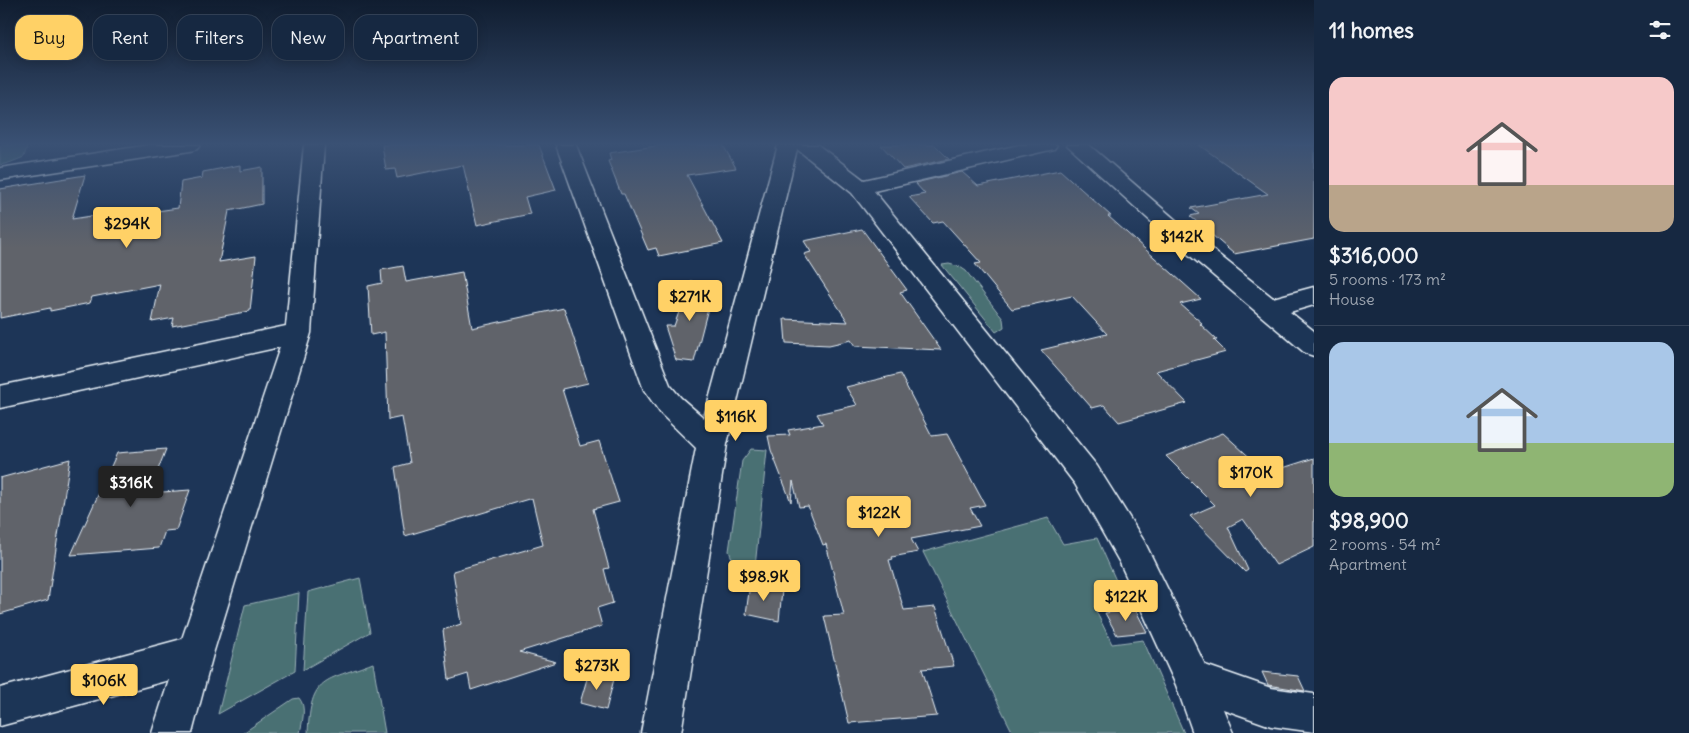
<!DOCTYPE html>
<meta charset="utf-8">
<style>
:root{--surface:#162841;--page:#1f3048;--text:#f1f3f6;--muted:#9ea6b1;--line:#35445a;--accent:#ffd166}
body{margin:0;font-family:Delius,sans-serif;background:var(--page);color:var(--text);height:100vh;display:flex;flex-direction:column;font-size:19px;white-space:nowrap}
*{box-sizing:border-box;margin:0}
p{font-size:16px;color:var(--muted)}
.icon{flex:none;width:28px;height:28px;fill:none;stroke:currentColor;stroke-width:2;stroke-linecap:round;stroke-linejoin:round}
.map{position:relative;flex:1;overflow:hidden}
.side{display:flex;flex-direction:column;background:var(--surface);width:375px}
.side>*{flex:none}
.hud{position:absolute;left:15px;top:15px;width:475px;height:45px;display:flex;gap:10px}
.price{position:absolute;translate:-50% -42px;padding:0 11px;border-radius:5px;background:var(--accent);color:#111;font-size:16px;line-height:32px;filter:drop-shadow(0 1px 2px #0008)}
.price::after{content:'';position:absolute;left:50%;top:30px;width:15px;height:11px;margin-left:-8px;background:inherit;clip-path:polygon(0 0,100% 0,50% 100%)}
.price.on{background:#222;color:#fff}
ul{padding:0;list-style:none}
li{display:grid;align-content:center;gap:10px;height:265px;padding:0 15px}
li+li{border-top:1px solid var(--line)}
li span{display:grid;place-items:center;height:155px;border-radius:15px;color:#555}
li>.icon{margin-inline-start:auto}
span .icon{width:90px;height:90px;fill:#fffc;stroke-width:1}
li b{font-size:21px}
h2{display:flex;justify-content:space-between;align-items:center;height:60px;padding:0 15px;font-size:21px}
.pill{padding:0 18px;border-radius:15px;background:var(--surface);box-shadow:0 2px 12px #0003,0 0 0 1px var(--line);font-size:18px;line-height:45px}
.pill.on{background:var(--accent);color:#111}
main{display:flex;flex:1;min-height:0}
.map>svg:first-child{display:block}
.green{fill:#4a7073;stroke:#99b0b6}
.building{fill:#61636b;stroke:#e8f1f8}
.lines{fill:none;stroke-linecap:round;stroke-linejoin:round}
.minor-casing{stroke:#e8f1f8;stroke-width:3}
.minor{fill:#1d3557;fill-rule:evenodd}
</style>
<main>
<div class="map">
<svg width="1314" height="733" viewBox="0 0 1314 733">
<rect width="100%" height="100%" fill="#1d3557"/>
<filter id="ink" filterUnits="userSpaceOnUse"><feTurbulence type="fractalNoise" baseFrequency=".02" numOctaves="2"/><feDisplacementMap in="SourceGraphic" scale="10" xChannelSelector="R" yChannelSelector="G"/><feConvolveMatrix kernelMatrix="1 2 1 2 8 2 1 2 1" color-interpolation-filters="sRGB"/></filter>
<g filter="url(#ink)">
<g class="green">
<path d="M 0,145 L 26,145 L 27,147 L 24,157 L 9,163 L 0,165 Z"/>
<path d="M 949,264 L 960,267 L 966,271 L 1003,319 L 1004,327 L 996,332 L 942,265 Z"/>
<path d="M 751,449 L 767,450 L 755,567 L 733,561 L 729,551 L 742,461 Z"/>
<path d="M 1048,518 L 1063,544 L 1097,538 L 1126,603 L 1095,609 L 1112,644 L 1143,640 L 1184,733 L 1013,733 L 923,552 Z"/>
<path d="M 360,578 L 370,632 L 303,670 L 308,592 Z"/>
<path d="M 299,593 L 295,671 L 218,714 L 245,605 Z"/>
<path d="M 373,663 L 385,733 L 308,733 C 311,675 324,682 373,663 Z"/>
<path d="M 299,698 C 307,707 302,722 300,733 L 243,733 L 293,699 Z"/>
</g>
<g class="building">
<path d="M 382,145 L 539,145 L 556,190 L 525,197 L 530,214 L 477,225 L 463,165 L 397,178 L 395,169 L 386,170 Z"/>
<path d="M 662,145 L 723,145 L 736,168 L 687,175 L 723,243 L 659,256 L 656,248 L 648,250 L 624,194 L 621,194 L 608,161 L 611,160 L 609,153 Z"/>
<path d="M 881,145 L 935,145 L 949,159 L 903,169 Z"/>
<path d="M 1199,145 L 1314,145 L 1314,239 L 1234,254 L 1190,216 L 1199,214 L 1191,208 L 1268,194 Z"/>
<path d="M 240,165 L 240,171 L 262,167 L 262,204 L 229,211 L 219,262 L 256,256 L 250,311 L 172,326 L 174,318 L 152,322 L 160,284 L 92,297 L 90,303 L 50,311 L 50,308 L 0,318 L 0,189 L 85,175 L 72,219 L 104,214 L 103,218 L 116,216 L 115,217 L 178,208 L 181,182 L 202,178 L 203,172 Z"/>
<path d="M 1060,170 L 1111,216 L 1108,216 L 1201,299 L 1180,304 L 1202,323 L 1200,324 L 1217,340 L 1214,340 L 1226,352 L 1156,371 L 1187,403 L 1119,422 L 1104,405 L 1092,408 L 1041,350 L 1107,334 L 1072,296 L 1012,309 L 975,264 L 981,263 L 943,221 L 933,223 L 909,197 L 925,194 L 915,183 L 962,172 L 978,186 Z"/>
<path d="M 862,229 L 907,290 L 900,292 L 941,350 L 855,346 L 851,340 L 829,345 L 786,343 L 784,319 L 848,322 L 804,254 L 811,252 L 804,241 Z"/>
<path d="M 403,266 L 406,282 L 462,272 L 472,328 L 564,308 L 588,383 L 562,389 L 580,446 L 599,441 L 619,502 L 593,509 L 609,568 L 604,569 L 613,603 L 597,608 L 602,626 L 519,652 L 556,662 L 471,690 L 468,674 L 449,680 L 443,630 L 461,624 L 453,571 L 543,545 L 532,498 L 405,536 L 395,467 L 410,463 L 402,417 L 388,420 L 385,332 L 371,335 L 368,286 L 382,283 L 381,270 Z"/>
<path d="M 690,281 L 714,285 L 694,362 L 676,360 L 665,326 L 674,326 Z"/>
<path d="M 900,374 L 932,436 L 947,434 L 985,505 L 970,508 L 980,526 L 911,539 L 918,552 L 892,557 L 893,559 L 889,560 L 904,610 L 935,607 L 954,666 L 922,669 L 937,716 L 849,723 L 824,616 L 844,615 L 826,544 L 823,545 L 808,506 L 799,507 L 793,481 L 791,502 L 771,450 L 768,436 L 790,435 L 788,430 L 823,424 L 817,414 L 857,405 L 846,387 Z"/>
<path d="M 1223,433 L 1267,473 L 1314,458 L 1314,547 L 1276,565 L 1243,519 L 1228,527 L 1248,570 L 1245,572 L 1190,516 L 1215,505 L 1166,456 Z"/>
<path d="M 166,449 L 149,493 L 190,490 L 176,530 L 165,531 L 159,548 L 71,555 L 117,453 Z"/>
<path d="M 70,459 L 48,600 L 0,614 L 0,478 Z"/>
<path d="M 750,584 L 782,590 L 779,621 L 746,614 Z"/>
<path d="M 1135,609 L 1147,632 L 1117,635 L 1105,613 Z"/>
<path d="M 589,672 L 614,679 L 606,710 L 580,703 Z"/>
<path d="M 1262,672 L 1298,676 L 1305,691 L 1268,685 Z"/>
</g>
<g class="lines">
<defs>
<g id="minor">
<path d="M 149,145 L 200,145 L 197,149 L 190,151 L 0,180 L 0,168 Z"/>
<path d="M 304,145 L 324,145 L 311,333 L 213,654 L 192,733 L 152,733 L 169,680 L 0,726 L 0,688 L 182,639 L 280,347 L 0,408 L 0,386 L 286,326 Z"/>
<path d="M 556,145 L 576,145 L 670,385 L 681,398 L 704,418 L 778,145 L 818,145 L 864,180 L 1019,145 L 1057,145 L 1054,149 L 874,191 L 1097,466 L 1144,541 L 1205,665 L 1271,688 L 1314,694 L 1314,732 L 1271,726 L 1223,709 L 1233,733 L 1193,733 L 1176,685 L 1120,563 L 1075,484 L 852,193 L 797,149 L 727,444 L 681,733 L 641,733 L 696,448 L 661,414 L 644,390 Z"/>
<path d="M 1067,145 L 1089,145 L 1185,228 L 1273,298 L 1314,287 L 1314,305 L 1290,312 L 1314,331 L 1314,356 L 1305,353 L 1169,238 Z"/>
</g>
</defs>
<use href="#minor" class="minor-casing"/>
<use href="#minor" class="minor"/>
</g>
</g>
<linearGradient id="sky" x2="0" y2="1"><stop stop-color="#101d30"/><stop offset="0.58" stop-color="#3a5174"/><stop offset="1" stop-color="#3a5174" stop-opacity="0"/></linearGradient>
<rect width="1314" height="248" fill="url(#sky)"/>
</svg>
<b class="price" style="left:127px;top:249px">$294K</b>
<b class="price" style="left:1182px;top:262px">$142K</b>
<b class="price" style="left:690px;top:322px">$271K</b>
<b class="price" style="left:736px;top:442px">$116K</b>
<b class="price" style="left:1251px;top:498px">$170K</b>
<b class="price on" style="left:131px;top:508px">$316K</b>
<b class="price" style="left:879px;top:538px">$122K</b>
<b class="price" style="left:764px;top:602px">$98.9K</b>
<b class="price" style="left:1126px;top:622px">$122K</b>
<b class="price" style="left:597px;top:691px">$273K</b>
<b class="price" style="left:104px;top:706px">$106K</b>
<div class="hud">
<a class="pill on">Buy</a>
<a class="pill">Rent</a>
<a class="pill">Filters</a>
<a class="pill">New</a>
<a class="pill">Apartment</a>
</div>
</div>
<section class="side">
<h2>11 homes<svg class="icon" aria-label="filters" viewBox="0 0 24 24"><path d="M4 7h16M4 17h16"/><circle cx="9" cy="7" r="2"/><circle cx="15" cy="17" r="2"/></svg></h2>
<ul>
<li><span style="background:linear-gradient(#f6c9c9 70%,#b9a48a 0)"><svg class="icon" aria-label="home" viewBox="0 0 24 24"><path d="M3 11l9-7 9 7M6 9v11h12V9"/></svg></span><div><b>$316,000</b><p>5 rooms · 173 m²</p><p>House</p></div></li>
<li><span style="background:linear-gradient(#a9c7e8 65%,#8fb573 0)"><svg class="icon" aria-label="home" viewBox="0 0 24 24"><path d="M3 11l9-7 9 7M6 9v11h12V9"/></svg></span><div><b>$98,900</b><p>2 rooms · 54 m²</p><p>Apartment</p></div></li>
</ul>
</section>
</main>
